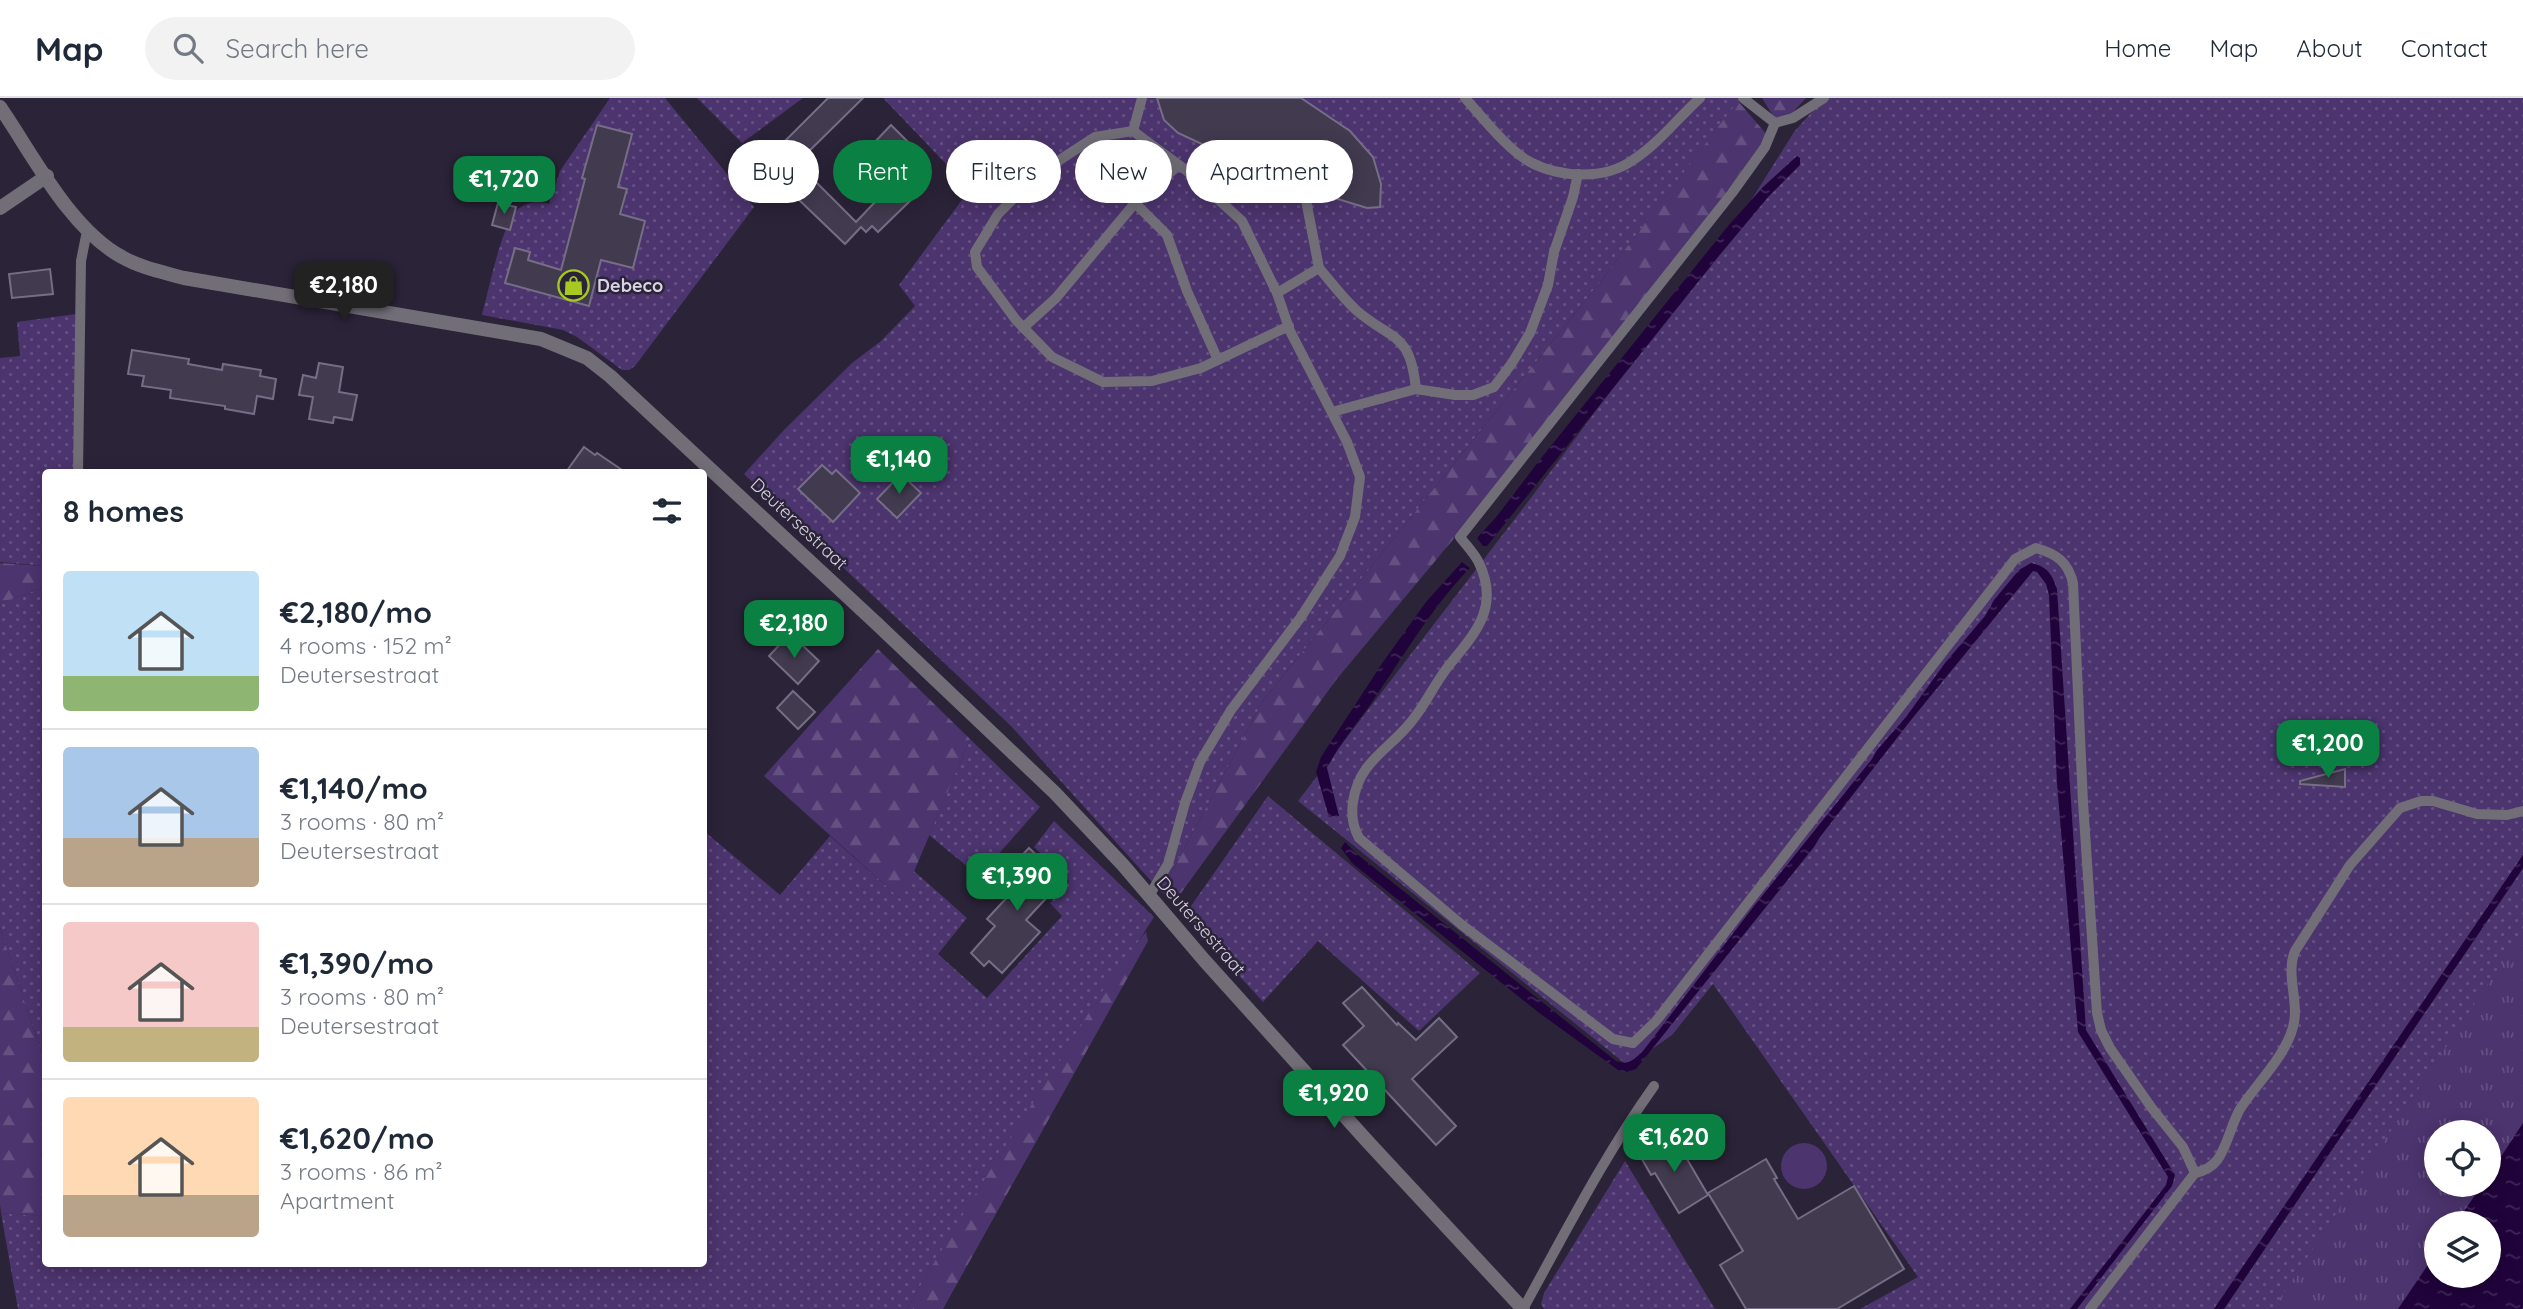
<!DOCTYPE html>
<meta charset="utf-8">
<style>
:root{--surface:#fff;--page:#f2f2f3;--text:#1f2937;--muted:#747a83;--line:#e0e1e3;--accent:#0b8043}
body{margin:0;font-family:Quicksand,sans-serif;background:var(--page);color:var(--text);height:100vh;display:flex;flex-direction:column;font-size:26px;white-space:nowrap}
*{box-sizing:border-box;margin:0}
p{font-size:23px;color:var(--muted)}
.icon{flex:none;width:38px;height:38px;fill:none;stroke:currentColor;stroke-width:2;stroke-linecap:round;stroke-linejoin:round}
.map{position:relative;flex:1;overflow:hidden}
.sheet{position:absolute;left:42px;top:371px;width:665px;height:798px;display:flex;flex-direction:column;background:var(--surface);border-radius:7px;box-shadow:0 4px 18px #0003}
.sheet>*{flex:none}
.banner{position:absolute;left:728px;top:42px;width:665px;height:63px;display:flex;gap:14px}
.tools{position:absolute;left:2424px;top:1022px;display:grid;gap:14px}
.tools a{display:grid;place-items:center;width:77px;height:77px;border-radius:50%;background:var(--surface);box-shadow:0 4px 18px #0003;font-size:35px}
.price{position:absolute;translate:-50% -60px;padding:0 16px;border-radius:14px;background:var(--accent);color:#fff;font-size:23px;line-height:46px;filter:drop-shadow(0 2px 4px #0008)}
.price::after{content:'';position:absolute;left:50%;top:42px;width:21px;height:16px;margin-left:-10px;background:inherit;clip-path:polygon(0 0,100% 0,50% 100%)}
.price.selected{background:#222;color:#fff}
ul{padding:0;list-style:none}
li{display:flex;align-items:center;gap:21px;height:175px;padding:0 21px}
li+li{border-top:2px solid var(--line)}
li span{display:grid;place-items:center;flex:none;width:196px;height:140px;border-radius:7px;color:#555}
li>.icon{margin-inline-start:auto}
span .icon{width:84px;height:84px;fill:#fffc;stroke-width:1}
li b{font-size:30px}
h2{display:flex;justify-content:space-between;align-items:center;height:84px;padding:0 21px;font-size:30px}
.tag{padding:0 24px;border-radius:32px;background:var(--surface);box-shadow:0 4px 18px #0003;font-size:24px;line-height:63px}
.tag.selected{background:var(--accent);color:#fff}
header{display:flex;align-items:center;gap:42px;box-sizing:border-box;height:98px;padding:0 35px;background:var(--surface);border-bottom:2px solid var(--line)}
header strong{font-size:33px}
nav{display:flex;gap:38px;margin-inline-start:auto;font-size:24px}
.search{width:490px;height:63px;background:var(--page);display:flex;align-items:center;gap:18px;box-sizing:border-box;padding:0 24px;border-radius:38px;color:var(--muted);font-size:26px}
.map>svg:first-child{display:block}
.grass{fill:url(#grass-dots)}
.forest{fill:url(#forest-firs)}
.park{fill:url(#park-tufts);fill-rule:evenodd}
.pitch{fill:#4c346e}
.water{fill:url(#water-ripples)}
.building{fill:#423a4f;stroke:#766d86;stroke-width:2}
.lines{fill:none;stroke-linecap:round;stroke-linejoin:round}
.service{stroke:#716e78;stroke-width:10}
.minor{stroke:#716e78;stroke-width:14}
.tertiary{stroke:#716e78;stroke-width:14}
.labels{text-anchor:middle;stroke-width:5;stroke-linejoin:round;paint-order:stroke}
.poi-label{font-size:18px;font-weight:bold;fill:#d9d4e2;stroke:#2b2338;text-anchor:start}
.street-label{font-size:18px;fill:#d9d4e2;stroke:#2b2338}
</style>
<header>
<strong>Map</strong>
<div class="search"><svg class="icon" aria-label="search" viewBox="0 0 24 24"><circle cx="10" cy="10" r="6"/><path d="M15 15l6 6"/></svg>Search here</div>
<nav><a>Home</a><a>Map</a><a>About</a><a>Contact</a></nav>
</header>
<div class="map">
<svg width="2523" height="1211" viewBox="0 0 2523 1211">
<defs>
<pattern id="grass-dots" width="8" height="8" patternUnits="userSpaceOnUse" patternTransform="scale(1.75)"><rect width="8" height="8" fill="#4c346e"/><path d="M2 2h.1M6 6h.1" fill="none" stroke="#655082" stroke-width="1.8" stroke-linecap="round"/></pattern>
<pattern id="forest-firs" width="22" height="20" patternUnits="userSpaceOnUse" patternTransform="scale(1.75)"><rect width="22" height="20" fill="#4c346e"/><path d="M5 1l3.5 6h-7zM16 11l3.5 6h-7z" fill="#655082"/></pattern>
<pattern id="park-tufts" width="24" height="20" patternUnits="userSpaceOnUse" patternTransform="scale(1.75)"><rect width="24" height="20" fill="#4c346e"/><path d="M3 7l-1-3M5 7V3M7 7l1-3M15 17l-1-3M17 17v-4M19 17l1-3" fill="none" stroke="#655082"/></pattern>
<pattern id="water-ripples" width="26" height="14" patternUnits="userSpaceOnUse" patternTransform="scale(1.75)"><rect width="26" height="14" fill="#20033b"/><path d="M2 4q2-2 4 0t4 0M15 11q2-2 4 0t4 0" fill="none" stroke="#402757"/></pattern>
</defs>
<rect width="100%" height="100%" fill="#2b2338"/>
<g class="grass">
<path d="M 610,0 L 665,0 L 754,109 L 635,268 L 629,272 L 622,272 L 577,239 L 563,232 L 482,217 C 488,195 502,125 517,112 C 527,103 538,103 549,106 L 560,73 Z"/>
<path d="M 697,0 L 803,0 L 742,45 Z"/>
<path d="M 883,0 L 1741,0 L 1601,183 L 1263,603 L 1161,794 L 1011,628 L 744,376 L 784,332 L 852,265 L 881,243 L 915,208 L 899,187 L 970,91 Z"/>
<path d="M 1824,0 L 2523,0 L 2523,757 L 2214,1211 L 1860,1211 L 1918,1179 L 1713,886 L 1672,937 L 1628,968 L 1298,703 L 1524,409 L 1740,120 L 1794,34 Z"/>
<path d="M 76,216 L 74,374 L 46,374 L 45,468 L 0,464 L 0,260 L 20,258 L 17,224 Z"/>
<path d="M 45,489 L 45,965 L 0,830 L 0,505 Z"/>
<path d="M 970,641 L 1040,709 L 979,778 L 929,737 Z"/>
<path d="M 1268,698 L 1480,875 L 1419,933 L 1318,843 L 1263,904 L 1191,825 L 1187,818 L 1191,808 Z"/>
<path d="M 1054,723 L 1154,819 L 931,1170 L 907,1211 L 18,1211 L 1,1115 L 45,1118 L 46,1166 L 704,1166 L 704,733 L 780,797 L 830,738 L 901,801 L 914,773 L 967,820 L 938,856 L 987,900 L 1062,818 L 1050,805 L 1069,783 L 1034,749 Z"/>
<path d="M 2523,770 L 2523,899 L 2309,1211 L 2224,1211 Z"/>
<path d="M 1625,1063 L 1715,1211 L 1544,1211 L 1541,1206 L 1544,1195 Z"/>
</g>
<g class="forest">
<path d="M 1762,0 L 1806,0 L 1782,26 L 1777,24 Z"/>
<path d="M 1738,3 L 1767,37 L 1764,42 L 1712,114 L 1491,396 L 1336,582 L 1181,795 L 1169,799 L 1161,794 L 1263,603 L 1601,183 Z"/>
<path d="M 0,465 L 45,468 L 45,489 L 0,505 Z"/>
<path d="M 878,551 L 970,641 L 902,802 L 764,678 Z"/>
<path d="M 0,830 L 45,965 L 45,1118 L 1,1115 L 0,1106 Z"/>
<path d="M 1146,834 L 1148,843 L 943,1211 L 907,1211 C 955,1127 1007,1045 1059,964 C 1086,920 1112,873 1146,834 Z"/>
</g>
<path class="park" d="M 2523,834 L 2523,1211 L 2273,1211 L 2491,881 ZM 2436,1034 L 2488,1034 L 2488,1087 L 2436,1087 ZM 2436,1125 L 2488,1125 L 2488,1178 L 2436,1178 Z"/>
<circle class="pitch" cx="1804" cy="1068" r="23"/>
<g class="water">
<path d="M 1797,58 L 1800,60 L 1800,67 L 1769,98 L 1718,159 L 1487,448 L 1483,448 L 1477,440 L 1497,418 L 1542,359 L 1728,128 L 1763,89 Z"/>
<path d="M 1462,464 L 1470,470 C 1430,511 1402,561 1370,607 C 1355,628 1339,647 1327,670 L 1339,718 L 1329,719 L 1316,674 L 1321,659 L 1383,564 L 1426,504 Z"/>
<path d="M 2031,465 C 2047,468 2052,476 2057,491 L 2086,932 L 2175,1077 L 2172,1088 L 2077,1211 L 2070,1211 L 2166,1087 L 2168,1079 L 2078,934 L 2057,686 L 2049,497 L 2046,486 L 2037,474 L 2033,473 L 1911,622 L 1820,739 L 1814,749 L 1636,971 L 1626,974 L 1618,972 L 1538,914 L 1352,765 L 1341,750 L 1345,744 L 1357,756 L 1616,963 C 1629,968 1634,961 1643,953 L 1754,808 L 1872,661 L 1877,652 L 1906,619 L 1945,565 L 1985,518 L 1994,502 L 2019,472 Z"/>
<path d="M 2523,757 L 2523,770 L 2224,1211 L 2214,1211 Z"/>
<path d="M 2523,1025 L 2523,1209 L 2522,1211 L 2398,1211 L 2436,1155 L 2436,1178 L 2488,1178 L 2488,1125 L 2456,1125 L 2482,1087 L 2488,1087 L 2489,1077 Z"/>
</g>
<g class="building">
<path d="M 828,0 L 863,0 L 797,65 L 856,124 L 896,82 L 914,99 L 878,134 L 872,128 L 866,134 L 861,129 L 845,146 L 773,77 L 785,65 L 773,55 Z"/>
<path d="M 1157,0 L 1301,0 L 1350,33 L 1373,59 L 1381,86 L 1380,109 L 1367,110 L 1328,98 L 1296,80 L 1257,51 L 1204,47 L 1178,35 L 1164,22 Z"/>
<path d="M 597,27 L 632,36 L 618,89 L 627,91 L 620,116 L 645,123 L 633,170 L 601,162 L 589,208 L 505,185 L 515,150 L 530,154 L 528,162 L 561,172 L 585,81 L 582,80 Z"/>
<path d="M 891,27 L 926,62 L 906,83 L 871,48 Z"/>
<path d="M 498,105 L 516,109 L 510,132 L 492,127 Z"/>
<path d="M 50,171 L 53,196 L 12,200 L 9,176 Z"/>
<path d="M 132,252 L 189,261 L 188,266 L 222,272 L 223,266 L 261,272 L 260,278 L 276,281 L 273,301 L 257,298 L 254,316 L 225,311 L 225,308 L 170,300 L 171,292 L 142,288 L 144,278 L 128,276 Z"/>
<path d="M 319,265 L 343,269 L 339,294 L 357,297 L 352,322 L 334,319 L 333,325 L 309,321 L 313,299 L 299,297 L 303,277 L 316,280 Z"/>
<path d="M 584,349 L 595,357 L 597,355 L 625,374 L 566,374 Z"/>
<path d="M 822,367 L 832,376 L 836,372 L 860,395 L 833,424 L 798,391 Z"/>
<path d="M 901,376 L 921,395 L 897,420 L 877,401 Z"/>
<path d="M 783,543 L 791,551 L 798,543 L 819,563 L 798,586 L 769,558 Z"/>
<path d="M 793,593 L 815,614 L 798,631 L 777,610 Z"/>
<path d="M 2345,671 L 2345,689 L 2300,686 L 2300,683 Z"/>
<path d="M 1029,750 L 1063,782 L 1026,822 L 1040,834 L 1002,875 L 989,863 L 984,868 L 971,855 L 995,828 L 987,821 L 1023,782 L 1010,770 Z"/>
<path d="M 1362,889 L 1397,927 L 1398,925 L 1416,942 L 1439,920 L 1457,939 L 1412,981 L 1456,1028 L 1436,1047 L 1343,947 L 1364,928 L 1343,905 Z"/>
<path d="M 1664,1038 L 1677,1061 L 1684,1056 L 1708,1097 L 1679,1115 L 1655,1075 L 1651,1077 L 1638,1054 Z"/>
<path d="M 1766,1061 L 1777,1080 L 1774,1081 L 1798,1121 L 1854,1088 L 1904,1171 L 1837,1211 L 1746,1211 L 1720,1167 L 1743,1153 L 1708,1095 Z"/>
</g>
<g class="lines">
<g class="service">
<path d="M 1465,0 C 1483,20 1508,52 1530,64 C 1560,80 1605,82 1633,62 C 1659,45 1677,21 1700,0"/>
<path d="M 1743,0 L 1775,25 L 1793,20 L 1824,0"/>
<path d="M 1775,25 L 1765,49 L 1732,95 L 1460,439 C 1466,447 1475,456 1479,465 C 1501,511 1473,537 1447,570 C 1434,587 1425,607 1411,624 C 1388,653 1359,663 1353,704 C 1351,717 1353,729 1359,740 L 1462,827 L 1613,941 L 1633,945 L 1656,923 L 2015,461 L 2036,450 C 2057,456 2068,464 2073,485 L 2083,704 L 2097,915 L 2101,932 L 2110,950 L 2151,1009 L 2183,1049 L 2195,1075 C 2204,1073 2213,1068 2218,1061 C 2228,1046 2231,1027 2240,1011 C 2257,985 2285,959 2293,929 C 2300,904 2285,877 2295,853 L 2350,767 L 2400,710 L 2421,703 L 2433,703 L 2477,716 L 2507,717 L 2523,713"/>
<path d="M 1133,33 L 1142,0"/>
<path d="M 1179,67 L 1135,105 L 1167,137 L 1187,193 L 1218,262"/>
<path d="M 1292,89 L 1305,97 L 1319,170"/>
<path d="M 1277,195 L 1319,170 C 1331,184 1342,199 1356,212 C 1393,244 1410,233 1416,291"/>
<path d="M 1023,230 L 1056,200 L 1135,105"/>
<path d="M 1332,314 L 1416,291 L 1455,297 L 1473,297 L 1494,289 L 1512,265 L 1530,235 L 1548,187 L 1554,154 L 1573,99 L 1578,76"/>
<path d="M 78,374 L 81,163 L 87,133"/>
<path d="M 1149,798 L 1168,766 L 1185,705 L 1200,664 L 1231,612 L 1301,519 L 1340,458 L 1355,419 L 1360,379 L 1347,344 L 1290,233 L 1277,195 L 1242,123 L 1187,73 L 1133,33 L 1095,39 L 1038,76 L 998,116 L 975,154 L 977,169 L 1016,222 L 1052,259 L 1103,284 L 1152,283 L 1201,270 L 1289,228"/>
<path d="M 1523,1211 C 1565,1135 1604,1058 1654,988"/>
<path d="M 2090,1211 L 2195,1075"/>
</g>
<path class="minor" d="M 0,110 L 47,78"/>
<path class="tertiary" d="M 0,9 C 33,57 70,131 122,159 C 141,170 163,174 184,180 L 541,241 L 587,260 L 610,278 L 875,524 L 1055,695 L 1123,767 L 1204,862 L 1368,1044 L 1523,1211"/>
</g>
<defs>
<symbol id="shop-ring" viewBox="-11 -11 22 22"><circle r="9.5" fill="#2b2338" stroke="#a6c821" stroke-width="1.5"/><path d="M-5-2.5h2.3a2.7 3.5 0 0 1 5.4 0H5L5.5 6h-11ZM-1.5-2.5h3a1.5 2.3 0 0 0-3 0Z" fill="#a6c821"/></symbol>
</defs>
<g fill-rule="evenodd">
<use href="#shop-ring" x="556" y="170" width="35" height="35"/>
</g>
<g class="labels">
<g class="poi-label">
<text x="597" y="194">Debeco</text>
</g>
<g class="street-label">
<text transform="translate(799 426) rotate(43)" y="6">Deutersestraat</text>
<text transform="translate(1201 828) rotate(49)" y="6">Deutersestraat</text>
</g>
</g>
</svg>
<div class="tools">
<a><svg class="icon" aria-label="locate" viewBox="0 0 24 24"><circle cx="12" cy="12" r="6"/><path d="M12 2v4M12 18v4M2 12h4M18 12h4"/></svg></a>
<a><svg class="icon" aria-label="layers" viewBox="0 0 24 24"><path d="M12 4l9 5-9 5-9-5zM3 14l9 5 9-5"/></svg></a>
</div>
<b class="price" style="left:504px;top:118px">€1,720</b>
<b class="price selected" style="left:344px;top:224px">€2,180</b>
<b class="price" style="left:899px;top:398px">€1,140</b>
<b class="price" style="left:794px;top:562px">€2,180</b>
<b class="price" style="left:2328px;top:682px">€1,200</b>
<b class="price" style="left:1017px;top:815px">€1,390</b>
<b class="price" style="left:1334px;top:1032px">€1,920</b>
<b class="price" style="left:1674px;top:1076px">€1,620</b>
<div class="banner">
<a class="tag">Buy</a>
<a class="tag selected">Rent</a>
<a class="tag">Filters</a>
<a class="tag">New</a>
<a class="tag">Apartment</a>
</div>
<section class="sheet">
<h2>8 homes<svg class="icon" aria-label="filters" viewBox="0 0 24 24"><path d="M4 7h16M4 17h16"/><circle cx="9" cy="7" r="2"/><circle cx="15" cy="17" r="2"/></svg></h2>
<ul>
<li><span style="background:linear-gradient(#bfe0f5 75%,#8fb573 0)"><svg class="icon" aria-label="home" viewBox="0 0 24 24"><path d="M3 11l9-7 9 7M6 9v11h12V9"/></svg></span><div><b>€2,180/mo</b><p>4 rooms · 152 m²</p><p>Deutersestraat</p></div></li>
<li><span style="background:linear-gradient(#a9c7e8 65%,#b9a48a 0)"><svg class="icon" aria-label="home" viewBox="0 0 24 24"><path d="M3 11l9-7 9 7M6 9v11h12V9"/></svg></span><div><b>€1,140/mo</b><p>3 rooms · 80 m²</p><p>Deutersestraat</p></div></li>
<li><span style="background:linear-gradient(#f6c9c9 75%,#c2b280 0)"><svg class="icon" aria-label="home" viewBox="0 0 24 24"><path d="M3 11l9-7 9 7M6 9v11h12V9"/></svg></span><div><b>€1,390/mo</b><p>3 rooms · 80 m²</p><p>Deutersestraat</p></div></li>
<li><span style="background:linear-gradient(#ffd9b3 70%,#b9a48a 0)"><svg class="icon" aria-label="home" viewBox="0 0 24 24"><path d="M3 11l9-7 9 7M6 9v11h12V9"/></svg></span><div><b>€1,620/mo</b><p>3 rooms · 86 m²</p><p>Apartment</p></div></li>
</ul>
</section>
</div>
